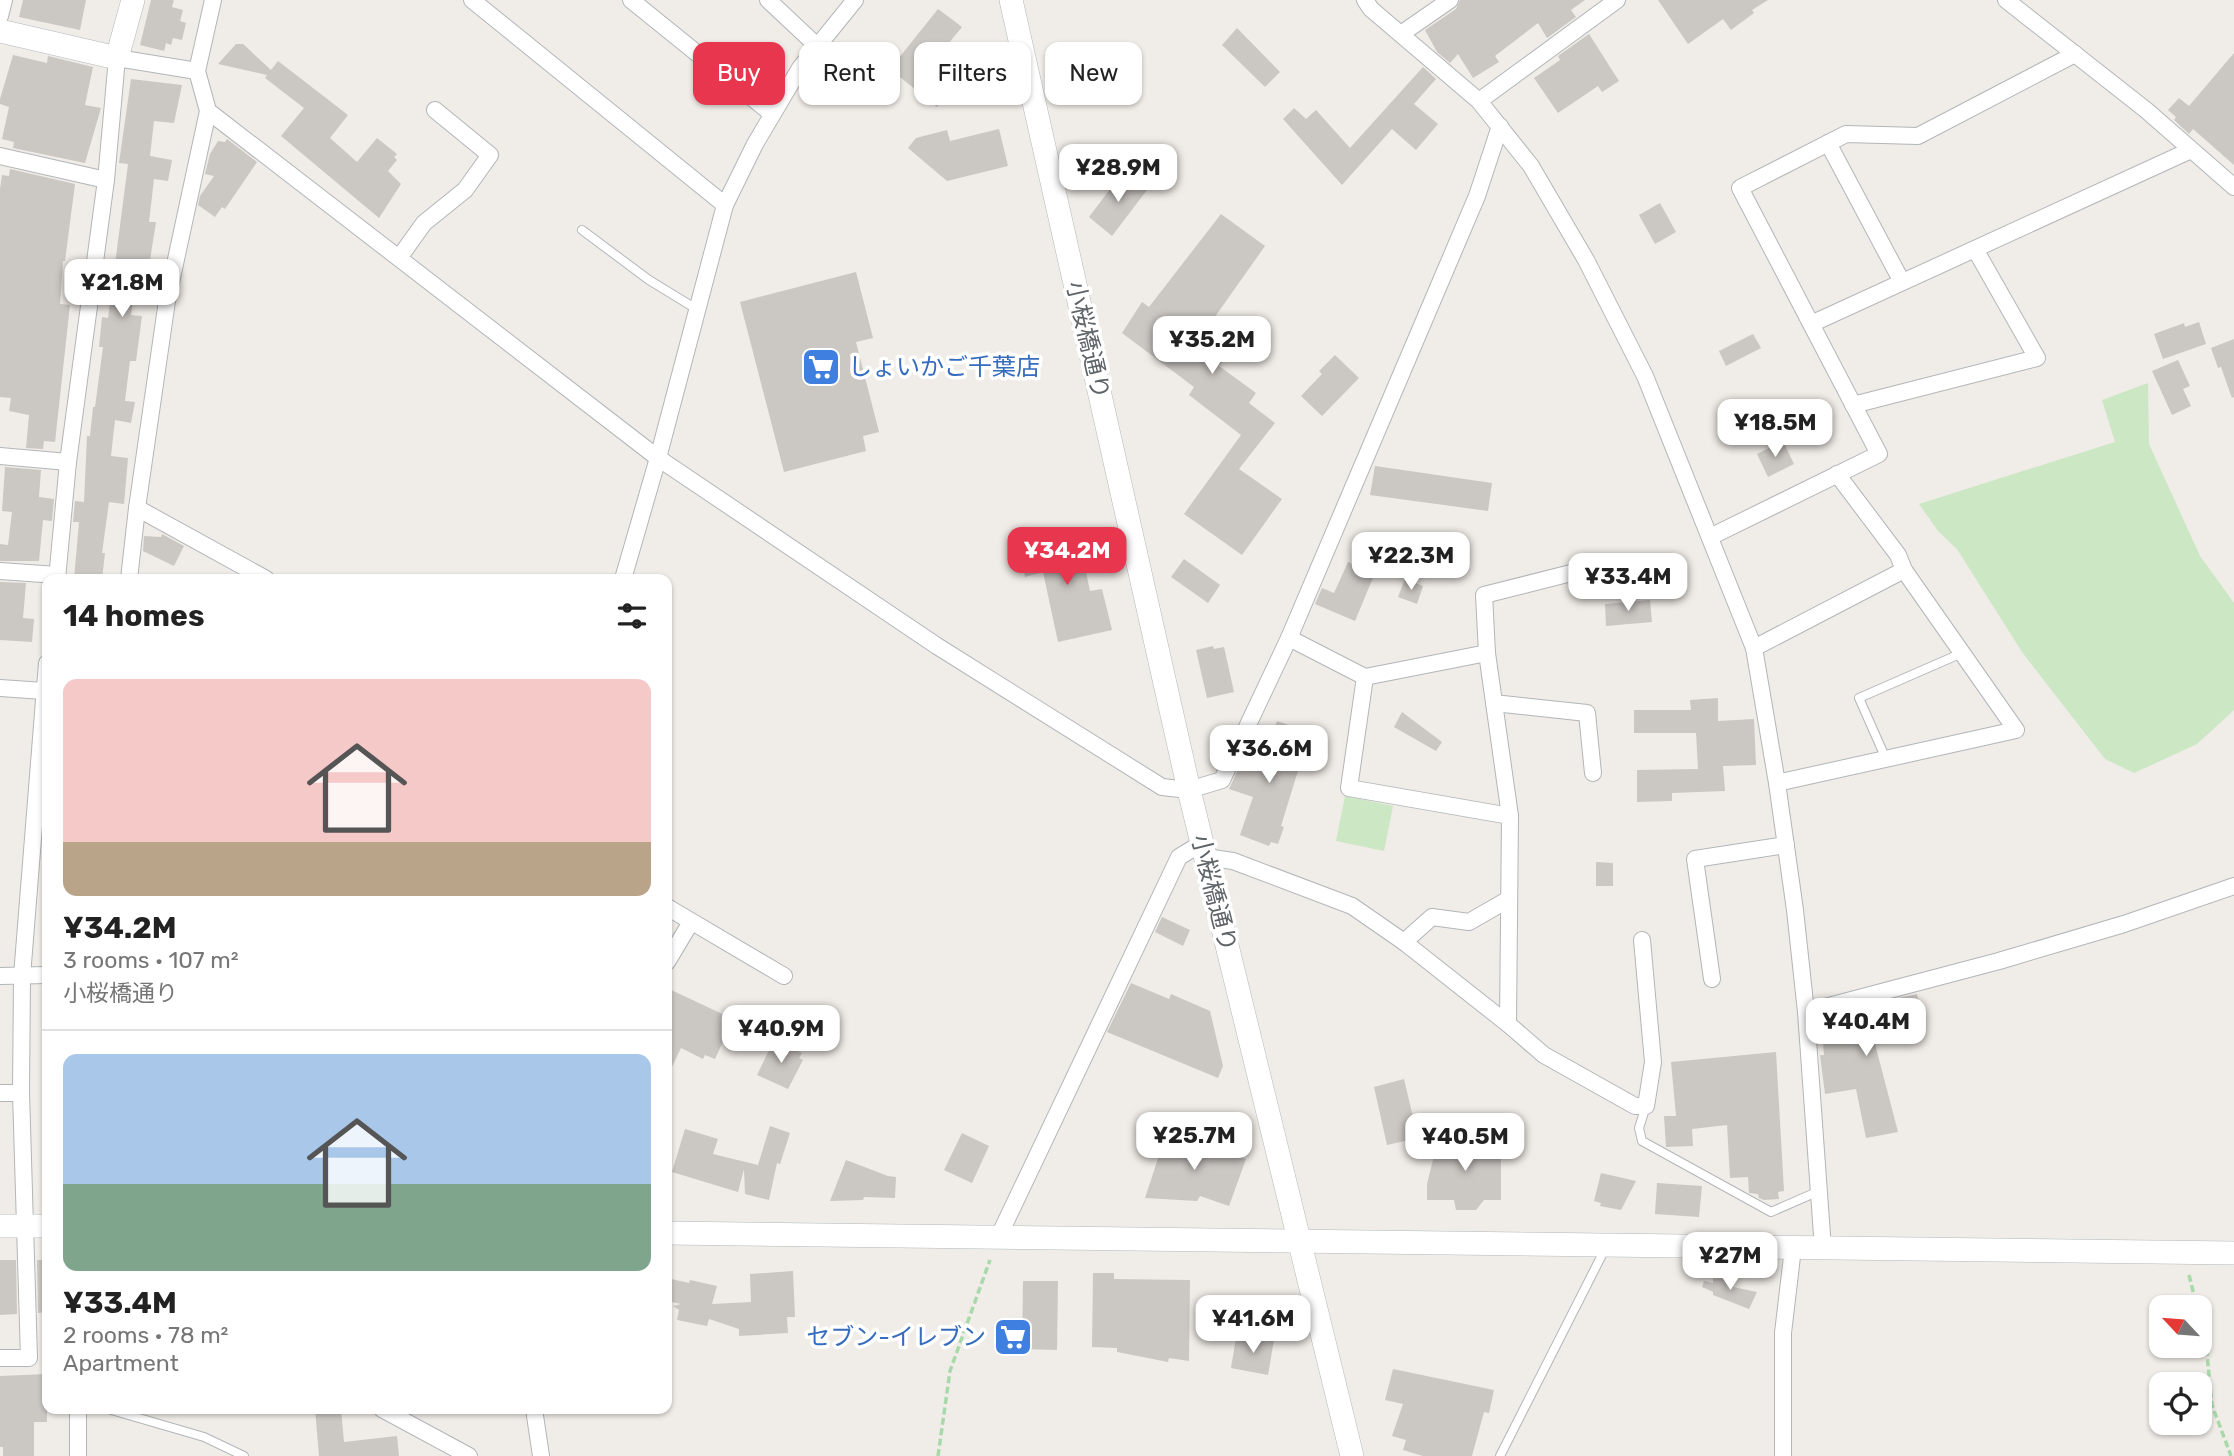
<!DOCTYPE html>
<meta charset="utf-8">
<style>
:root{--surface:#fff;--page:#f6f6f6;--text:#222;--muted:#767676;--line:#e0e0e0;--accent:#e7364d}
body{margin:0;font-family:Rubik,"Noto Sans JP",sans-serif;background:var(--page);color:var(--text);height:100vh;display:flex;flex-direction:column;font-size:26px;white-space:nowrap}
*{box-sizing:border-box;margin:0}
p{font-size:23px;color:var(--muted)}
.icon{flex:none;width:38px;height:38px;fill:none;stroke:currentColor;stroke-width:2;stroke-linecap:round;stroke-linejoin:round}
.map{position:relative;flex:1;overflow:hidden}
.sheet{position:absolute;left:42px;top:574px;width:630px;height:840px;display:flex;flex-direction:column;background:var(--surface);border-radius:14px;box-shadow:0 2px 5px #0004}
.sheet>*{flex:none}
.hud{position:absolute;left:693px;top:42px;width:665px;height:63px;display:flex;gap:14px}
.needle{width:46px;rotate:296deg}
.buttons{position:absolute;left:2149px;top:1295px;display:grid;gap:14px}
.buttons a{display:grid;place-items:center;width:63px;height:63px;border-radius:14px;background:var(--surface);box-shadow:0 2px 5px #0004;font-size:35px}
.price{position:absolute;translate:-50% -60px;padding:0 16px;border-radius:14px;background:#fff;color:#222;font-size:23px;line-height:46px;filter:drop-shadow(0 2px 4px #0008)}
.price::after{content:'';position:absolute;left:50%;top:42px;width:21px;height:16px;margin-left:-10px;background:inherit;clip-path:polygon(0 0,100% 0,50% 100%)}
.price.selected{background:var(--accent);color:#fff}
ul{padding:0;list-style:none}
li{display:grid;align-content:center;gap:14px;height:371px;padding:0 21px}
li+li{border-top:2px solid var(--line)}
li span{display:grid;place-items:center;height:217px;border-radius:14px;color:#555}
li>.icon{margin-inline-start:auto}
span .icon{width:126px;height:126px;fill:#fffc;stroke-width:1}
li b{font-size:30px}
h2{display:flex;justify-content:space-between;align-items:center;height:84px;padding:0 21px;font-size:30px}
.pill{padding:0 24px;border-radius:14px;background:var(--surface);box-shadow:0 2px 5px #0004;font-size:24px;line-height:63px}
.pill.selected{background:var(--accent);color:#fff}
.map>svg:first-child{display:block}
.green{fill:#cbe7c4}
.building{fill:#cbc7c3}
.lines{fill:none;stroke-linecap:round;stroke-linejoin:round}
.lane-casing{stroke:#b2b6b9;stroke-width:10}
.street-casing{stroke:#b2b6b9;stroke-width:18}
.secondary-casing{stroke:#b3b8bb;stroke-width:24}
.path{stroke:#a8d9aa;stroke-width:3.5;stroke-dasharray:7 3.5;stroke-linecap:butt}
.lane{stroke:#fff;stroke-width:8}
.street{stroke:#fff;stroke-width:16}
.secondary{stroke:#fff;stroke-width:23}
.labels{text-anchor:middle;stroke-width:7;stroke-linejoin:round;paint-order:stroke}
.street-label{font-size:24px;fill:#5e6467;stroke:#fff}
.shop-label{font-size:24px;fill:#366cbe;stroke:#fff;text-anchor:start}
</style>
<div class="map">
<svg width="2234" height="1456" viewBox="0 0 2234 1456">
<rect width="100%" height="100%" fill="#f0ece7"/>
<g class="green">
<path d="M 2148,383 L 2149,444 L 2200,556 L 2234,603 L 2234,710 L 2197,744 L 2134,773 L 2105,759 L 2022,652 L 1957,549 L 1938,531 L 1919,504 L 2115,442 L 2102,400 Z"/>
<path d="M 1345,796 L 1393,806 L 1384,851 L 1336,841 Z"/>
</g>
<g class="building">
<path d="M 23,0 L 86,0 L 80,30 L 19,17 Z"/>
<path d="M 151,0 L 174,0 L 172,7 L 183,10 L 180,21 L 186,23 L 182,40 L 173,38 L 171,45 L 166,43 L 164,51 L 140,45 Z"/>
<path d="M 1460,0 L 1585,0 L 1571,10 L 1576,17 L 1547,38 L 1538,23 L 1495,56 L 1499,62 L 1473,78 L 1458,54 L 1450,63 L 1437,52 L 1425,30 L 1456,9 Z"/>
<path d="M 1658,0 L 1768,0 L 1752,10 L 1754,13 L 1731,30 L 1723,19 L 1688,44 Z"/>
<path d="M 938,9 L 962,27 L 948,44 L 971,63 L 937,107 L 890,69 Z"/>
<path d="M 1237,28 L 1280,72 L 1265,87 L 1222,45 Z"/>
<path d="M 1589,34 L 1619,81 L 1602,92 L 1598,86 L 1558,113 L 1534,78 L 1560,60 L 1558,56 Z"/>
<path d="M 236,44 L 243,44 L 271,70 L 278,61 L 348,115 L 330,138 L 357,162 L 377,138 L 397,154 L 394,157 L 397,160 L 388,171 L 401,184 L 379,218 L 281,136 L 304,108 L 265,78 L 267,75 L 218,64 Z"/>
<path d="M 2234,53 L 2234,165 L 2193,129 L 2189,134 L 2174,120 L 2176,117 L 2168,110 L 2179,98 L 2189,106 Z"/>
<path d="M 13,55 L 47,63 L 48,56 L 93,67 L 85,105 L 101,108 L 85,163 L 13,148 L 14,142 L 2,139 L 9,107 L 0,104 L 0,99 Z"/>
<path d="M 1423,67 L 1436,79 L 1414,104 L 1438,124 L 1416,150 L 1392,129 L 1342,185 L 1283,119 L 1294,108 L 1306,119 L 1316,110 L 1350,148 Z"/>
<path d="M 131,79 L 182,85 L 174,123 L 154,121 L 150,156 L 172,160 L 168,181 L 154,179 L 149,222 L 156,222 L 147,279 L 136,277 L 131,315 L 142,316 L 136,361 L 130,361 L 125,401 L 135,402 L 131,423 L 115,420 L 111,456 L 128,458 L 124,504 L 109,502 L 102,553 L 105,553 L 102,579 L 74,579 L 79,522 L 73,522 L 75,501 L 84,502 L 87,436 L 90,436 L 93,407 L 95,407 L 103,347 L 99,347 L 102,317 L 108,318 L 128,164 L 119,163 Z"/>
<path d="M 999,129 L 1008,166 L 947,181 L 908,148 L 916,138 L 947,130 L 950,141 Z"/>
<path d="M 227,139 L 257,162 L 225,209 L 222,207 L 215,217 L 198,205 L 200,196 L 214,176 L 205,174 L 210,154 L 218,141 L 225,142 Z"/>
<path d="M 10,169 L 75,184 L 65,261 L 63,261 L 60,304 L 70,305 L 55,442 L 44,441 L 43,449 L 26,448 L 29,415 L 9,411 L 11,398 L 0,397 L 0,189 L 2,175 L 9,176 Z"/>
<path d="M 1123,172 L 1147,190 L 1112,236 L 1089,217 Z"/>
<path d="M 1660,203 L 1676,232 L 1655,244 L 1639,215 Z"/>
<path d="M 1221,214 L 1265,246 L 1200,338 L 1225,358 L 1219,366 L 1256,393 L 1249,403 L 1275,423 L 1239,469 L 1282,499 L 1242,555 L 1184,514 L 1241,435 L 1189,395 L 1194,387 L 1122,333 L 1142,302 L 1149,307 Z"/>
<path d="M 856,272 L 873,338 L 856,342 L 879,432 L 863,436 L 866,451 L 784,472 L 740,302 Z"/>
<path d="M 2199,322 L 2206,344 L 2163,359 L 2154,334 L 2184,323 L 2185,327 Z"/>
<path d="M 1753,334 L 1761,348 L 1726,366 L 1719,351 Z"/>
<path d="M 2234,339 L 2234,397 L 2232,398 L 2221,367 L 2218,368 L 2211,348 Z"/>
<path d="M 1335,355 L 1359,378 L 1322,416 L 1301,396 L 1322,374 L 1319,371 Z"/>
<path d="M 2178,360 L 2190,386 L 2183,389 L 2191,406 L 2172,415 L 2152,371 Z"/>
<path d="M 1783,441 L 1794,464 L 1768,477 L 1757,454 Z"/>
<path d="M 1375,466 L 1492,483 L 1488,511 L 1370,495 Z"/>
<path d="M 5,467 L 41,470 L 39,497 L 54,499 L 52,521 L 43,520 L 39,561 L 0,561 L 0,544 L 8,545 L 12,512 L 2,511 Z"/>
<path d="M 1078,533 L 1090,591 L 1102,589 L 1112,630 L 1058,642 L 1043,572 L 1025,577 L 1018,546 Z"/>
<path d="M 162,534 L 184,546 L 174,566 L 143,551 L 144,536 L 161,537 Z"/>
<path d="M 1184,559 L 1220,585 L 1208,603 L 1171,577 Z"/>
<path d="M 1348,562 L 1375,573 L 1355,621 L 1315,604 L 1322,588 L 1334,593 Z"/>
<path d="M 1611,573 L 1612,590 L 1597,597 L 1588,576 Z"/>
<path d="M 1405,579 L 1423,586 L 1417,604 L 1398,597 Z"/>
<path d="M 0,582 L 26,583 L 23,618 L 34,619 L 32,642 L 0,640 Z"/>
<path d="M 1650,600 L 1652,622 L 1606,626 L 1605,604 Z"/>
<path d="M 1213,646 L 1214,649 L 1224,647 L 1234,692 L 1207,698 L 1196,650 Z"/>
<path d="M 1718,698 L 1718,721 L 1754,719 L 1756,765 L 1723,766 L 1725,791 L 1672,793 L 1672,801 L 1637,802 L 1637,770 L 1698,769 L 1696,733 L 1634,733 L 1634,710 L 1691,710 L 1690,700 Z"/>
<path d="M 1402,712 L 1442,742 L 1436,751 L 1394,727 Z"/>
<path d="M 1277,721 L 1303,730 L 1293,759 L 1301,761 L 1281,826 L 1284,827 L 1278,844 L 1271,842 L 1269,846 L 1240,835 L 1253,797 L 1229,789 L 1244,757 L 1259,763 L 1264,750 L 1267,751 Z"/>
<path d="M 1596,862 L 1613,863 L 1613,886 L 1596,886 Z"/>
<path d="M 1162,917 L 1190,930 L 1183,946 L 1155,932 Z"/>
<path d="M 1131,983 L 1169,999 L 1171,994 L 1210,1011 L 1223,1066 L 1218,1078 L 1107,1032 Z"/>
<path d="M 667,988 L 733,1019 L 715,1059 L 705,1055 L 703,1059 L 681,1048 L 667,1077 Z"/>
<path d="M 1917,994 L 1926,1029 L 1874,1040 L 1898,1132 L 1866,1138 L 1856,1089 L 1825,1094 L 1820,1055 L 1824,1055 L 1821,1019 L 1901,1004 L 1899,998 Z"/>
<path d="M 774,1040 L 802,1053 L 799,1058 L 803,1060 L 788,1089 L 757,1075 Z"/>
<path d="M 1776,1052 L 1784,1191 L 1778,1192 L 1779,1199 L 1764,1200 L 1759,1198 L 1758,1194 L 1749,1193 L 1748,1177 L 1730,1178 L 1727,1125 L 1692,1129 L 1693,1146 L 1666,1147 L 1664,1116 L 1676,1116 L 1671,1062 Z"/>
<path d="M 1404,1079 L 1418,1138 L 1387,1145 L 1374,1087 Z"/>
<path d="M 770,1126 L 790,1133 L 780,1164 L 777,1163 L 769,1200 L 745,1194 L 744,1169 L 738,1192 L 672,1172 L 685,1129 L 718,1139 L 713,1154 L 758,1165 Z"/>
<path d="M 1167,1131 L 1246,1159 L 1229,1206 L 1200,1196 L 1197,1201 L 1145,1198 Z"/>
<path d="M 1440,1131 L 1457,1135 L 1454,1145 L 1501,1144 L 1501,1200 L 1484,1200 L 1476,1210 L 1456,1210 L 1454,1200 L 1427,1200 L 1427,1184 Z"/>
<path d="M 962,1133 L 989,1146 L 972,1183 L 944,1170 Z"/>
<path d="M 846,1160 L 888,1176 L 896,1177 L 895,1198 L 864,1197 L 863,1200 L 830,1201 Z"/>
<path d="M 1601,1173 L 1636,1181 L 1621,1210 L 1600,1206 L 1601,1203 L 1594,1201 Z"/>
<path d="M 1657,1183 L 1702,1186 L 1699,1217 L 1655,1214 Z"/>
<path d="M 0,1260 L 16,1260 L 17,1314 L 0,1315 Z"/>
<path d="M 37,1260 L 47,1260 L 47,1312 L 38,1313 Z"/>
<path d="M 793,1271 L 795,1317 L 787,1317 L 788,1333 L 739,1336 L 739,1329 L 709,1319 L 707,1326 L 677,1320 L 679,1310 L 673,1306 L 681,1304 L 667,1301 L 667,1278 L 689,1283 L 690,1280 L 717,1286 L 712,1304 L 751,1302 L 750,1274 Z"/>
<path d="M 1093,1273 L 1114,1273 L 1114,1279 L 1190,1280 L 1189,1361 L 1169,1358 L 1168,1362 L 1117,1352 L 1117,1348 L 1092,1347 Z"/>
<path d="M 1713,1278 L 1733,1279 L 1733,1287 L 1757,1292 L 1749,1309 L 1713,1295 L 1713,1292 L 1702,1287 L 1704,1281 L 1713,1283 Z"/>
<path d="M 1023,1281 L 1058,1281 L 1057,1350 L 1022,1349 Z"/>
<path d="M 1249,1334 L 1274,1340 L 1268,1375 L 1231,1368 L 1236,1338 L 1248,1340 Z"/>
<path d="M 1393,1369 L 1494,1390 L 1489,1413 L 1484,1412 L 1472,1456 L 1423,1456 L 1403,1450 L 1406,1440 L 1392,1436 L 1403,1404 L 1385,1400 Z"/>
<path d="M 47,1374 L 47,1422 L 34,1422 L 34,1456 L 3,1456 L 3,1447 L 0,1447 L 0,1376 Z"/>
<path d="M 315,1409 L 341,1409 L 344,1442 L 397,1436 L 399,1456 L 319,1456 Z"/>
</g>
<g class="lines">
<defs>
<g id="lane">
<path d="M 582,230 L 649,280 L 698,310"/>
<path d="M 1886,759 L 1859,698 L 1962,653"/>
<path d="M 1646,1106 L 1639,1128 L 1642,1141 L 1771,1212 L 1819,1191"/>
<path d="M 108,1409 L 204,1437 L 244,1456"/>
<path d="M 1500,1456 L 1605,1249"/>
</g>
<g id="street">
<path d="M 472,0 L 725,205"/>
<path d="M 631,0 L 772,114"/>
<path d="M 768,0 L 817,46"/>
<path d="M 1365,0 L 1371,9 L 1479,101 L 1531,166 L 1586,260 L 1645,376 L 1754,648 L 1777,783 L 1795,910 L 1806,1012 L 1823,1249"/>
<path d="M 2006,0 L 2146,110 L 2234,187"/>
<path d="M 0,16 L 4,0"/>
<path d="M 1401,34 L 1450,0"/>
<path d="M 1479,101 L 1617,0"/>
<path d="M 208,111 L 658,458 L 937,646 L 1162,787 L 1189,790 L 1222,780 L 1289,638 L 1365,677 L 1487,653"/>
<path d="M 1828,143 L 1902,282"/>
<path d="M 0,156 L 106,180"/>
<path d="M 399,258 L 424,223 L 465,190 L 490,155 L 435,110"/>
<path d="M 1811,324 L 2191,150"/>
<path d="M 1853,405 L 2037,358 L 1975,249"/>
<path d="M 0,456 L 68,462"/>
<path d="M 137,508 L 266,579"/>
<path d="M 1710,537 L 1879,454 L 1740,188 L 1846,134 L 1918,136 L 2075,54"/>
<path d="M 0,571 L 57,575"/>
<path d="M 1579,571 L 1484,595 L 1487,653 L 1510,816 L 1508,1024 L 1544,1055 L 1635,1106 L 1646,1106 L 1653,1062 L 1642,940"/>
<path d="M 57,579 L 68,462 L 106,180 L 117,58 L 197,71"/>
<path d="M 129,579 L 137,508 L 167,301 L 208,111 L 197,71 L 213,0"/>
<path d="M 623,579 L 658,458 L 725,205 L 755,144 L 800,68 L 855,0"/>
<path d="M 1289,638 L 1477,196 L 1500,126"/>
<path d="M 1754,648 L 1904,570 L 1898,555 L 1837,474"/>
<path d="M 1365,677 L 1349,788 L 1510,816"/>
<path d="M 0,688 L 44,691"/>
<path d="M 1494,703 L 1587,713 L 1593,773"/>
<path d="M 1777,783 L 2016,730 L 1904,570"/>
<path d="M 1205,857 L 1233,861 L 1352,906 L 1404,942"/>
<path d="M 667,907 L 784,976"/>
<path d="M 667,962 L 691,922"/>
<path d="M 0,976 L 47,975"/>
<path d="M 1712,979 L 1695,859 L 1786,845"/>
<path d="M 1806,1012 L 1999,961 L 2124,924 L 2234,886"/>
<path d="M 1508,1024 L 1404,942 L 1432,917 L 1469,922 L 1509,899"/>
<path d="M 0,1093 L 21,1093"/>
<path d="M 998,1238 L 1179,857 L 1202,843"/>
<path d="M 0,1358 L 29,1358 L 21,1093 L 22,976 L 47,663"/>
<path d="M 382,1409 L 469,1456"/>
<path d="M 534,1409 L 541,1456"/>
<path d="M 78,1456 L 78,1409"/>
<path d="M 1783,1456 L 1783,1333 L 1793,1248"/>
</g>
<g id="secondary">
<path d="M 1011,0 L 1189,790 L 1352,1456"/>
<path d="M 0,31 L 117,58 L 133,0"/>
<path d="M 0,1226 L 47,1226"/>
<path d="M 667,1233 L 2234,1253"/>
</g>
</defs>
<use href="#lane" class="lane-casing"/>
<use href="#street" class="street-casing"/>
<use href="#secondary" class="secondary-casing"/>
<g class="path">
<path d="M 2189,1275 L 2197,1307"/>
<path d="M 2200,1318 L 2206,1344 L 2212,1405 L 2231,1456"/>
<path d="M 938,1456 L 950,1371 L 990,1260"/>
</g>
<use href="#lane" class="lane"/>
<use href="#street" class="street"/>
<use href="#secondary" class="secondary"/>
</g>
<defs>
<symbol id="supermarket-square" viewBox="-11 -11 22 22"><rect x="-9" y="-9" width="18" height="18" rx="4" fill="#3f7fe0" stroke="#fff"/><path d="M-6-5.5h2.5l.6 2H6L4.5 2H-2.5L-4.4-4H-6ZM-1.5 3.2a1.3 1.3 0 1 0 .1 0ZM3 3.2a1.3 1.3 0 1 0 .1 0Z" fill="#fff"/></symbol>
</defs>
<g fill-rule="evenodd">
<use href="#supermarket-square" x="799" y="345" width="44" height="44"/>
<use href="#supermarket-square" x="991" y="1315" width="44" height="44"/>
</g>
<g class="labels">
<g class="street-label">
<text transform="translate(1088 340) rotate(77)" y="8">小桜橋通り</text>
<text transform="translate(1214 893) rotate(76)" y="8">小桜橋通り</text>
</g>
<g class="shop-label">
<text x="848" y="375">しょいかご千葉店</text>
<text x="986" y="1345" text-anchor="end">セブン-イレブン</text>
</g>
</g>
</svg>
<div class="buttons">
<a><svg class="needle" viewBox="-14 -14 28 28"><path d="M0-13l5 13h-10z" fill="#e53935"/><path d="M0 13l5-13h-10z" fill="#767676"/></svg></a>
<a><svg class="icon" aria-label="locate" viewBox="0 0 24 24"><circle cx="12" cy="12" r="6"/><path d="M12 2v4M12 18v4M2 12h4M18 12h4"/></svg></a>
</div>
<b class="price" style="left:1118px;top:204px">¥28.9M</b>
<b class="price" style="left:122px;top:319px">¥21.8M</b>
<b class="price" style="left:1212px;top:376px">¥35.2M</b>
<b class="price" style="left:1775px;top:459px">¥18.5M</b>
<b class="price selected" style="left:1067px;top:587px">¥34.2M</b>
<b class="price" style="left:1411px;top:592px">¥22.3M</b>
<b class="price" style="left:1628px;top:613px">¥33.4M</b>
<b class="price" style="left:1269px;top:785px">¥36.6M</b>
<b class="price" style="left:1866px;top:1058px">¥40.4M</b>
<b class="price" style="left:781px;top:1065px">¥40.9M</b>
<b class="price" style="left:1194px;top:1172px">¥25.7M</b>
<b class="price" style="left:1465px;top:1173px">¥40.5M</b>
<b class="price" style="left:1730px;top:1292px">¥27M</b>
<b class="price" style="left:1253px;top:1355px">¥41.6M</b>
<div class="hud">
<a class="pill selected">Buy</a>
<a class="pill">Rent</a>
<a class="pill">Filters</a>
<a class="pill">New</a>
</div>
<section class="sheet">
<h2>14 homes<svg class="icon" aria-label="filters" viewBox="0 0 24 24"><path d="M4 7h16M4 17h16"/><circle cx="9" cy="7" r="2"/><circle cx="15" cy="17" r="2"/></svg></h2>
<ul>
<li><span style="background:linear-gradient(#f6c9c9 75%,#b9a48a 0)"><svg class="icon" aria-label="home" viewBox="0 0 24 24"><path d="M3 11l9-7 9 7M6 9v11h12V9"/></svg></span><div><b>¥34.2M</b><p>3 rooms · 107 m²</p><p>小桜橋通り</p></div></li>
<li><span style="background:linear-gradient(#a9c7e8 60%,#7fa58c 0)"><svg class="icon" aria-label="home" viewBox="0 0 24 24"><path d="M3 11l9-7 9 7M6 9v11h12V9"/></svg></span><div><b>¥33.4M</b><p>2 rooms · 78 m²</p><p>Apartment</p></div></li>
</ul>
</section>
</div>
